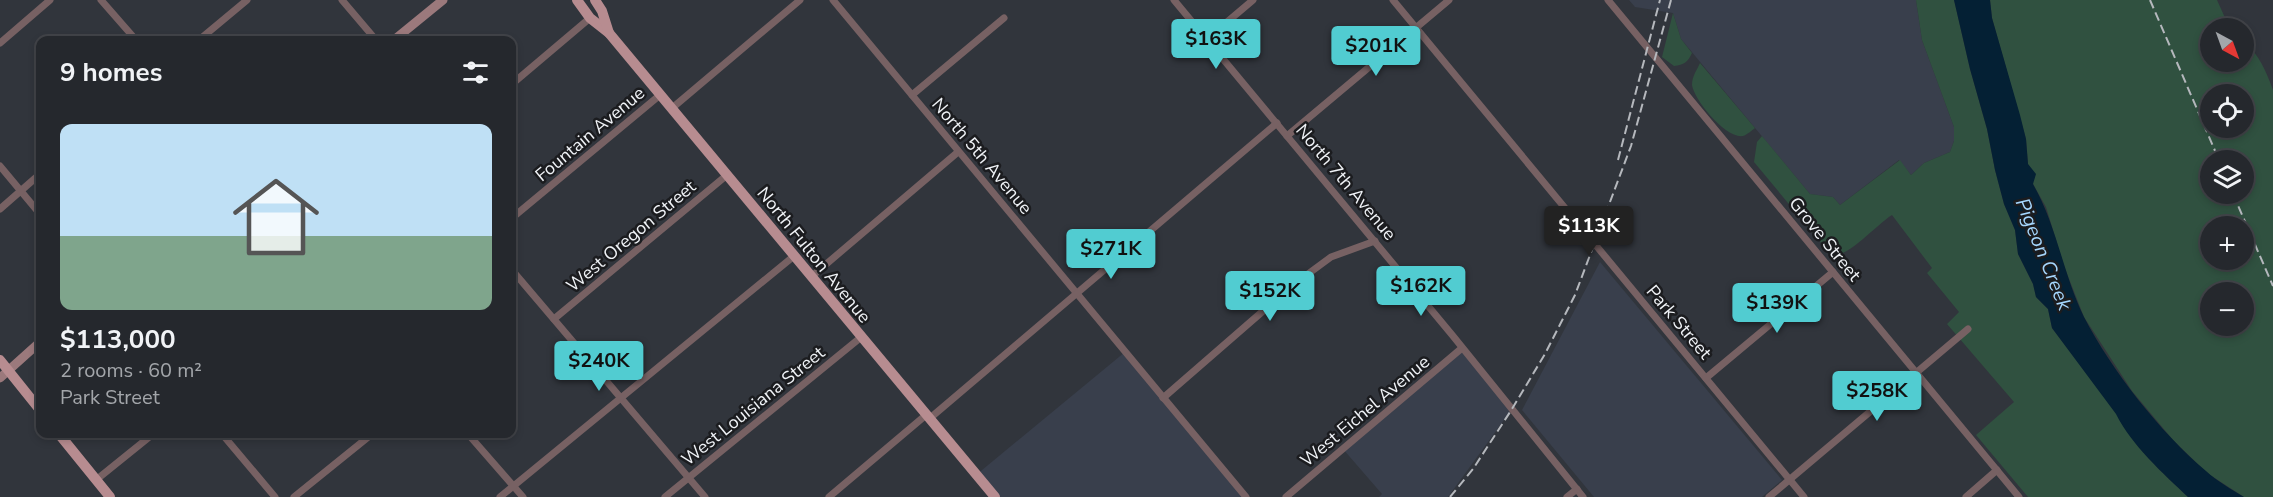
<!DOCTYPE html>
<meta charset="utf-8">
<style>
:root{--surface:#25282d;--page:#313439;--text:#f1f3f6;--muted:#a3a6aa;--line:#424449;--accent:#51ccd1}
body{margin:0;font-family:"Nunito Sans",sans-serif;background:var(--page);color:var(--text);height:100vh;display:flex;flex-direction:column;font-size:22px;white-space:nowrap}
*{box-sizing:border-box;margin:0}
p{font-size:20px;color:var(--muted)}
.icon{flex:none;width:33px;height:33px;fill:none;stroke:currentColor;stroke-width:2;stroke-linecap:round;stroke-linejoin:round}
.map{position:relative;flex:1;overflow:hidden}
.panel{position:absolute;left:36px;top:36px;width:480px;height:402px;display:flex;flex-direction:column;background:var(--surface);border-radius:12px;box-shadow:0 3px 9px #0003,0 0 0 2px var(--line)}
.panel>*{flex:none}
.needle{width:39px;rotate:139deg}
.buttons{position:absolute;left:2200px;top:18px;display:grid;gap:12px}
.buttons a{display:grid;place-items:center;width:54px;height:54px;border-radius:50%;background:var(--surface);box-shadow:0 3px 9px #0003,0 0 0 2px var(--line);font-size:30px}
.price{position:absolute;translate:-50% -51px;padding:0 14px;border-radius:6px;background:var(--accent);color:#111;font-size:20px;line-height:39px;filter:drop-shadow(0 2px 3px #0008)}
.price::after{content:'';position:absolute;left:50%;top:36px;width:18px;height:14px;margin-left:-9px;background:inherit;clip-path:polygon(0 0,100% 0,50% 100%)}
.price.current{background:#222;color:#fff}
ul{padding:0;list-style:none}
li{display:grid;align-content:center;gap:12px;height:318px;padding:0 24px}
li span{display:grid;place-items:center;height:186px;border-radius:12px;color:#555}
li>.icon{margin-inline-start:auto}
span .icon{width:108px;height:108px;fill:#fffc;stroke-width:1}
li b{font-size:26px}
h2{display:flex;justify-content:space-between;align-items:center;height:72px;padding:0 24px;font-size:26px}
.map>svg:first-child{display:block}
.built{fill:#393f4c}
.green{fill:#305140;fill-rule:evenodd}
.water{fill:#042034}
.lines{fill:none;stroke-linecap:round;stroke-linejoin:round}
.street{stroke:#776163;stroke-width:7}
.secondary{stroke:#9b797c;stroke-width:9}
.primary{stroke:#b78c90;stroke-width:10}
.rail{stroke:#b5b8bd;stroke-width:2;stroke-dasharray:9 4.5;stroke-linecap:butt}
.labels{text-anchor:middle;stroke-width:5;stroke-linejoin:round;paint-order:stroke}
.street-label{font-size:18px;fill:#f0f3f7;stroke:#1b1c1f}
.water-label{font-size:20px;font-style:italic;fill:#a5d6fd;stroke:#1b1c1f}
</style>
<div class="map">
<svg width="2273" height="497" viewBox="0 0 2273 497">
<rect width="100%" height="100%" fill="#31353c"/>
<g class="built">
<path d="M 1629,0 L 1916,0 L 1922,40 L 1954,127 L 1954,141 L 1950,152 L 1924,163 L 1911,175 L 1899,160 L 1840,205 L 1833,197 L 1810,194 L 1681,39 L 1673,13 L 1635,7 Z"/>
<path d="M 1600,262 L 1782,480 L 1762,497 L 1594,497 L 1522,410 Z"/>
<path d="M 1462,348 L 1512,409 L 1448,497 L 1379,497 L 1382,494 L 1343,449 Z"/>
<path d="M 1125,352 L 1246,497 L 995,497 L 976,475 Z"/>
</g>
<g class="green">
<path d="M 1916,0 L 1954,0 L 1970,69 L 1987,129 L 1995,170 L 2004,204 L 2015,230 L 2018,254 L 2033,284 L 2036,297 L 2048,309 L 2052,328 L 2117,414 C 2132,446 2163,473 2188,497 L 2028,497 L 1976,435 L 2014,402 L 1947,324 L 1959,312 L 1927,273 L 1932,268 L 1892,215 C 1876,225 1850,256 1832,256 L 1754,162 L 1757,142 L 1762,136 L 1810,194 L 1833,197 L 1840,205 L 1900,160 L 1911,175 L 1924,163 L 1950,152 L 1954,141 L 1954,127 L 1922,40 Z"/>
<path d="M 1990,0 L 2217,0 L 2226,20 L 2232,28 L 2211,28 L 2211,62 L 2244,62 L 2244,42 C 2259,54 2266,71 2273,90 L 2273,497 L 2244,497 L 2207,473 L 2173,440 L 2132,391 L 2084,317 L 2064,266 L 2046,207 L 2033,184 L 2028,164 L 2026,139 L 1992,18 ZM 2211,94 L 2244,94 L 2244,128 L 2211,128 ZM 2211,160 L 2244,160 L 2244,194 L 2211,194 ZM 2211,226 L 2244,226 L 2244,260 L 2211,260 ZM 2211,292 L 2244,292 L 2244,326 L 2211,326 Z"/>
<path d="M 1673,13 L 1681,39 L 1692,53 C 1688,62 1684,65 1674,66 L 1662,57 Z"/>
<path d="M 1700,63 L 1755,128 C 1752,130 1747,135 1743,136 C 1726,139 1694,100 1692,85 C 1692,76 1697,70 1700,63 Z"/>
</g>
<path class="water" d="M 1954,0 L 1990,0 L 1992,18 L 2020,115 L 2026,139 L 2028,164 L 2036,174 L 2033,184 C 2057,226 2063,274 2084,317 C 2112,371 2160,432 2206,471 C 2217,481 2231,489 2244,497 L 2188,497 C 2163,473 2132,446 2116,414 L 2052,328 L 2048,309 L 2036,297 L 2033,284 L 2018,254 L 2015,230 L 2004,204 L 1995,170 L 1987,129 L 1970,69 Z"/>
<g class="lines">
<g class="street">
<path d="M 101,0 L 136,40"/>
<path d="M 342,0 L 376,40"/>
<path d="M 833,0 L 1246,497"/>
<path d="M 1174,0 L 1453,336 L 1583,497"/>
<path d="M 1393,0 L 1804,497"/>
<path d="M 1608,0 L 2019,497"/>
<path d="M 1207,39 L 1253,0"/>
<path d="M 199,40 L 247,0"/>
<path d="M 0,43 L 50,0"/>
<path d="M 512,84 L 590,18"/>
<path d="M 912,95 L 1004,18"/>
<path d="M 671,109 L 800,0"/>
<path d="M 1287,136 L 1449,0"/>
<path d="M 0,166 L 40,214"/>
<path d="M 0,209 L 40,174"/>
<path d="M 512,218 L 660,95"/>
<path d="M 512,270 L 705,497"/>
<path d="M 811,277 L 958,152"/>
<path d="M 554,319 L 727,175"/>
<path d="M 1706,378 L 1833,272"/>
<path d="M 1163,398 L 1293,285 L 1331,257 L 1375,241"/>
<path d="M 929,419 L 1277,123"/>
<path d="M 222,434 L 275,497"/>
<path d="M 468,434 L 523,497"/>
<path d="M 96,480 L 153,434"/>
<path d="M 294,497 L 372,434"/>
<path d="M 500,497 L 794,256"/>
<path d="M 665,497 L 860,338"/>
<path d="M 829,497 L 926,415"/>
<path d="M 1286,497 L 1462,348"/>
<path d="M 1567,497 L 1577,489"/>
<path d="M 1769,497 L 1968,329"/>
<path d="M 1966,497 L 1997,470"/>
</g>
<g class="secondary">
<path d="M 394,40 L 443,0"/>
<path d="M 0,378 L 40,342"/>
</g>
<g class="primary">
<path d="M 577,0 L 590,18 L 609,33 L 995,497"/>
<path d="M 595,0 L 602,11 L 609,33"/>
<path d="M 0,360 L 40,410"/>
<path d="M 59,434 L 110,497"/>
</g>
<g class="rail">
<path d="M 2150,0 L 2219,160"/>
<path d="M 1618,160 L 1660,0"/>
<path d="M 2233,194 L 2273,286"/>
<path d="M 1450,497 L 1473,469 L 1512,409 L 1545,354 L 1575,295 L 1631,146 L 1671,0"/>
</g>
</g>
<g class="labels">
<g class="street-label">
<text transform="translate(590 134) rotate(-40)" y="6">Fountain Avenue</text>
<text transform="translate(982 156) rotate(50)" y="6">North 5th Avenue</text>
<text transform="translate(1346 182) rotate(50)" y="6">North 7th Avenue</text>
<text transform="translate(631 236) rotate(-40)" y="6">West Oregon Street</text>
<text transform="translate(1825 239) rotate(51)" y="6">Grove Street</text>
<text transform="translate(814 255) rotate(51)" y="6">North Fulton Avenue</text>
<text transform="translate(1679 322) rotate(50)" y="6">Park Street</text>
<text transform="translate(753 406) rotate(-39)" y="6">West Louisiana Street</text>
<text transform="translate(1365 411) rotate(-40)" y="6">West Eichel Avenue</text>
</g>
<g class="water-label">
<text transform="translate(2044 254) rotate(68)" y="7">Pigeon Creek</text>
</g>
</g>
</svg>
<div class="buttons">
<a><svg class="needle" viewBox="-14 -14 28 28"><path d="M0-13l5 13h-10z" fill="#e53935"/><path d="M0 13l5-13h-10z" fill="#a3a6aa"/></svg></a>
<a><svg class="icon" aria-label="locate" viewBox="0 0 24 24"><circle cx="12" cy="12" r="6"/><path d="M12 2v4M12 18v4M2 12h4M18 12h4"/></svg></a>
<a><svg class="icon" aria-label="layers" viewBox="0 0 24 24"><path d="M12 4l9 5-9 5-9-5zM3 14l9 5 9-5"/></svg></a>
<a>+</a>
<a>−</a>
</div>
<b class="price" style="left:1216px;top:70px">$163K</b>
<b class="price" style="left:1376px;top:77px">$201K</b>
<b class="price current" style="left:1589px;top:257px">$113K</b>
<b class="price" style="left:1111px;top:280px">$271K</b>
<b class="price" style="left:1421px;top:317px">$162K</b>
<b class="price" style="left:1270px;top:322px">$152K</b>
<b class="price" style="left:1777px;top:334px">$139K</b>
<b class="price" style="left:599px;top:392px">$240K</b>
<b class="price" style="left:1877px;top:422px">$258K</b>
<section class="panel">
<h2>9 homes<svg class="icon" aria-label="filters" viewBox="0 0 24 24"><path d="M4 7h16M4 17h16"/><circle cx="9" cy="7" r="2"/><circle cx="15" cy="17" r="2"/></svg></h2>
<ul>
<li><span style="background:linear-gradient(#bfe0f5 60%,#7fa58c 0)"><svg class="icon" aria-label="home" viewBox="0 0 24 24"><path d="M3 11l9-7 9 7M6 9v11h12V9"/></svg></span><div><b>$113,000</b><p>2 rooms · 60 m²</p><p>Park Street</p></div></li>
</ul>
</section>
</div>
